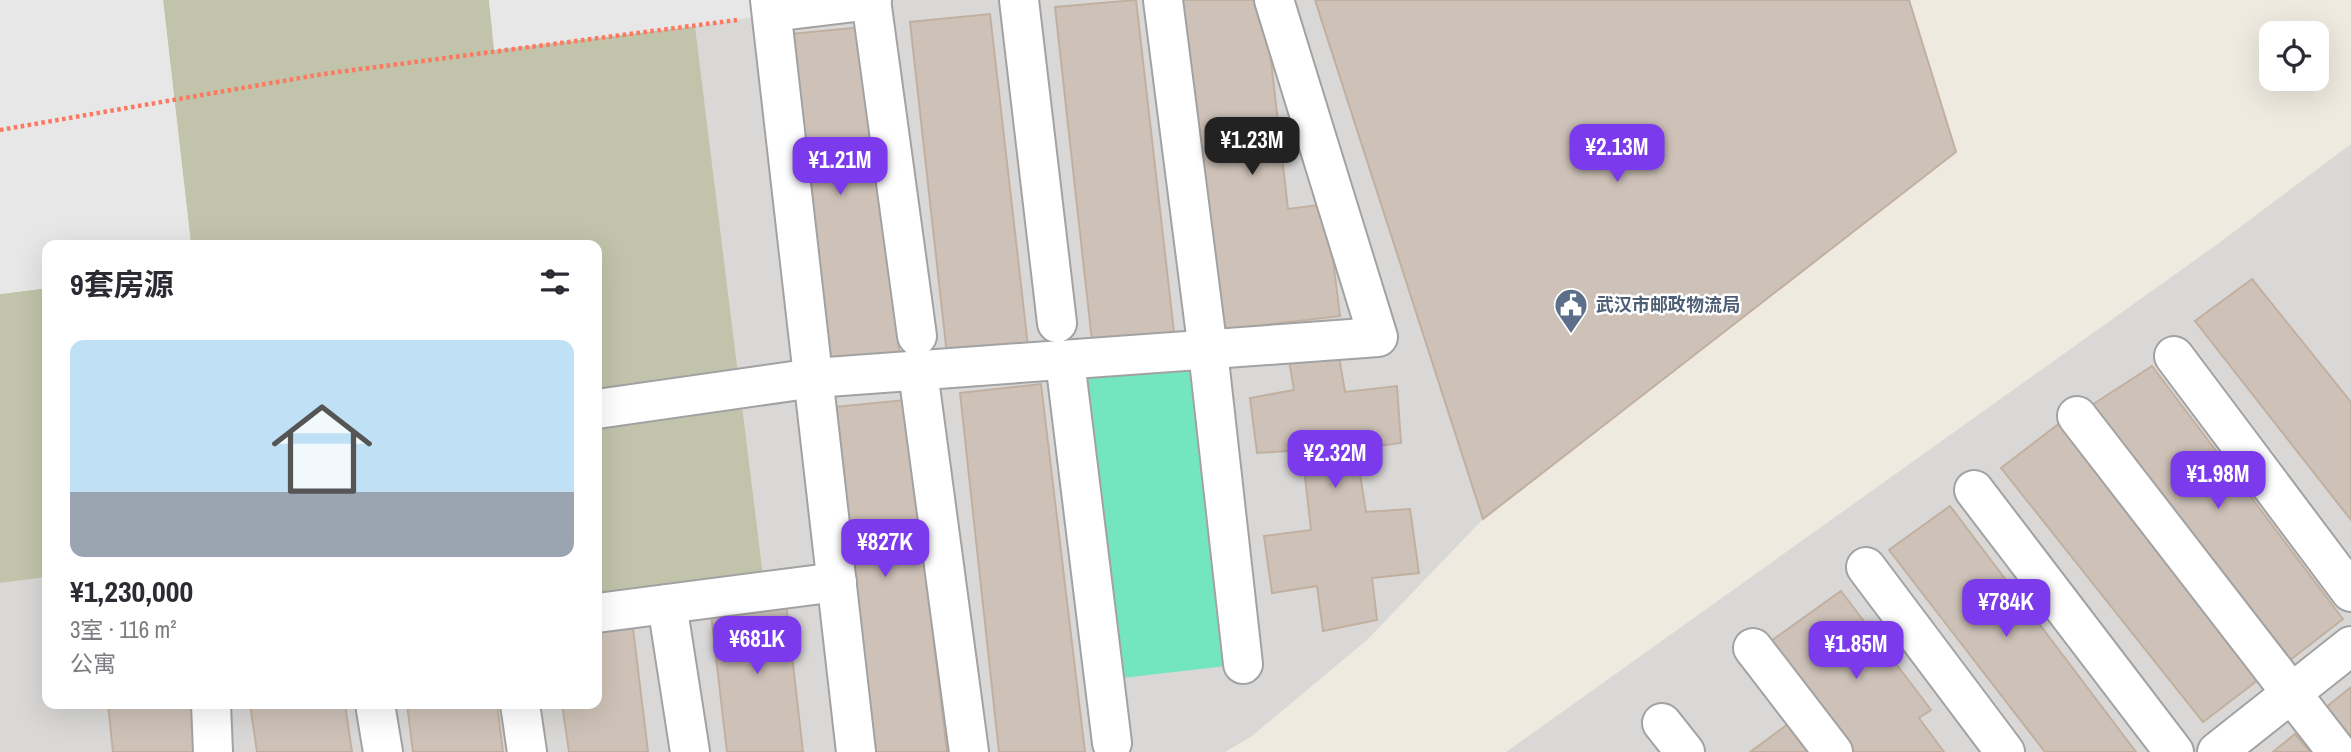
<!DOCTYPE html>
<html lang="zh">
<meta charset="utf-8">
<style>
:root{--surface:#fff;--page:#f7f7f7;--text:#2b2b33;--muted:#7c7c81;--accent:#7c3aed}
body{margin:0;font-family:"Archivo Narrow","Noto Sans SC",sans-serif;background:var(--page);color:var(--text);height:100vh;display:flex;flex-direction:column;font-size:26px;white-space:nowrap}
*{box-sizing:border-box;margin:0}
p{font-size:23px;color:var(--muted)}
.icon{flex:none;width:38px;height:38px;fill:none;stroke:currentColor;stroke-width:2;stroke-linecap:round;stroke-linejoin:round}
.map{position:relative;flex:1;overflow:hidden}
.drawer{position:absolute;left:42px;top:240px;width:560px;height:469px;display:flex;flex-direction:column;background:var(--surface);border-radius:14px;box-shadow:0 7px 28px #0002}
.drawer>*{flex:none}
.fabs{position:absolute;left:2259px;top:21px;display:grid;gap:14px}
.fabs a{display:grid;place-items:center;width:70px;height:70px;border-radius:14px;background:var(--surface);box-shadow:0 7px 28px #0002;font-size:35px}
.price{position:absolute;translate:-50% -60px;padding:0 16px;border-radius:14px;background:var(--accent);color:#fff;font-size:23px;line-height:46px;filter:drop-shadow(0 2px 4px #0008)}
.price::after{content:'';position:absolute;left:50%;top:42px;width:21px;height:16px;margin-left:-10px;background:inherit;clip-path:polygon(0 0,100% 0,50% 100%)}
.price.active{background:#222;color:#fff}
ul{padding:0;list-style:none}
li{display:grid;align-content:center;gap:14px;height:371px;padding:0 28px}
li span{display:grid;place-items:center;height:217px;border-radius:14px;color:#555}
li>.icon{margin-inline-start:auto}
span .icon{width:126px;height:126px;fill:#fffc;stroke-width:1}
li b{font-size:30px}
h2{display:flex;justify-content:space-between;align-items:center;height:84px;padding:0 28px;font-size:30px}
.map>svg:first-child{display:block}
.residential{fill:#d9d8d7}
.construction{fill:#c1c3aa}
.pitch{fill:#73e6c0}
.parking{fill:#e7e7e7}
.building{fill:#cec2b8;stroke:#c1b0a0;stroke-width:2}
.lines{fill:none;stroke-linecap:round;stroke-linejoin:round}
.minor-casing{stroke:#a2a2a2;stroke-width:42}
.path{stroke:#ff775e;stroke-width:4.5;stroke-dasharray:3.5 3.5;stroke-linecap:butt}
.minor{stroke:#fff;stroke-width:38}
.labels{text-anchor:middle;stroke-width:5;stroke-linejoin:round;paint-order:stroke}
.service-label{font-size:18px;font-weight:bold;fill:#4e5e75;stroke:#fff;text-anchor:start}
</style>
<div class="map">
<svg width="2351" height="752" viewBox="0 0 2351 752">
<rect width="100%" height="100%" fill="#eeeadf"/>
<g class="residential">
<path d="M 751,0 L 1315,0 L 1483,519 L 1368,639 L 1252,736 L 1225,752 L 0,752 L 0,583 L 47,577 L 47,704 L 597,704 L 597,599 L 763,575 L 695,26 L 753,17 Z"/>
<path d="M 2351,144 L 2351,752 L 1506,752 L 2219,243 Z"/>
</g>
<g class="construction">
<path d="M 163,0 L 489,0 L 495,50 L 695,26 L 763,575 L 597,599 L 597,245 L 191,245 Z"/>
<path d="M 47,288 L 47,577 L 0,583 L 0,294 Z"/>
</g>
<path class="pitch" d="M 1208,351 L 1243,664 L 1105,680 L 1065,361 Z"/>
<g class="parking">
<path d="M 0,0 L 163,0 L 191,245 L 47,245 L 47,288 L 0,294 Z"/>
<path d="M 489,0 L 751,0 L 753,17 L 695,26 L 494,50 Z"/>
</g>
<g class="building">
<path d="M 1136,0 L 1174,332 L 1092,341 L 1055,7 Z"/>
<path d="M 1182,0 L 1264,0 L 1288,209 L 1326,204 L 1340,316 L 1220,330 Z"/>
<path d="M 1315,0 L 1909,0 L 1956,152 L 1483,519 Z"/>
<path d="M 990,14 L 1028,346 L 947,355 L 910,22 Z"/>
<path d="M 862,27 L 900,359 L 819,368 L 781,35 Z"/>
<path d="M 2252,279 L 2351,402 L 2351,520 L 2195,321 Z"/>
<path d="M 1338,351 L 1345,392 L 1397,386 L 1401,443 L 1356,449 L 1366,512 L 1410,509 L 1419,573 L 1372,578 L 1377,620 L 1323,631 L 1317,586 L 1272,593 L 1264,536 L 1311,530 L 1302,450 L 1257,453 L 1250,398 L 1294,390 L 1288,355 Z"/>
<path d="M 2152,366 L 2343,619 L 2290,660 L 2092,405 Z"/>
<path d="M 1041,384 L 1085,752 L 999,752 L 960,393 Z"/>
<path d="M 905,400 L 947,752 L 863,752 L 825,408 Z"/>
<path d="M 2060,423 L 2258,680 L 2203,722 L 2001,468 Z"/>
<path d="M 1950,506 L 2136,752 L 2045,752 L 1889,550 Z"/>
<path d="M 1841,591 L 1931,710 L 1919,718 L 1944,752 L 1854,752 L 1771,641 Z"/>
<path d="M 785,594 L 803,752 L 727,752 L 710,605 Z"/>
<path d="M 632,620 L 648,752 L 569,752 L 562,704 L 597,704 L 597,623 Z"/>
<path d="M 2351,687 L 2351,745 L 2324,709 Z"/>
<path d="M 108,704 L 194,704 L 199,752 L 113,752 Z"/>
<path d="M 250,704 L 345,704 L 352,752 L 257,752 Z"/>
<path d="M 407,704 L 497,704 L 503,752 L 413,752 Z"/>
<path d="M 1788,724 L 1810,752 L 1750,752 Z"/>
<path d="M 2295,734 L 2310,752 L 2273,752 Z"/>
</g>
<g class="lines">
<defs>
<g id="minor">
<path d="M 770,0 L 856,752"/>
<path d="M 871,0 L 917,336"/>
<path d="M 1019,0 L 1057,323"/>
<path d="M 1163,0 L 1208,351 L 1243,664"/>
<path d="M 772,12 L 872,0"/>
<path d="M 2174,356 L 2351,592"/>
<path d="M 1065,361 L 1112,743"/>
<path d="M 918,372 L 969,752"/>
<path d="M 597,409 L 814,378 L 1378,337 L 1274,0"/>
<path d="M 2077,416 L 2337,752"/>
<path d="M 1974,490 L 2174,752"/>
<path d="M 1866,567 L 2005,752"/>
<path d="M 667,604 L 690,752"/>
<path d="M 597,613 L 837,582"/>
<path d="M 1753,648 L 1833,752"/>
<path d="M 211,704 L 213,752"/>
<path d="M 375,704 L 383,752"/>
<path d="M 520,704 L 527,752"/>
<path d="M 1662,723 L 1685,752"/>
<path d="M 2217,752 L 2351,646"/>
</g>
</defs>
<use href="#minor" class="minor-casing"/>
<path class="path" d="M 0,130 L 323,74 L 737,20"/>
<use href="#minor" class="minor"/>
</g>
<defs>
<symbol id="civic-pin" viewBox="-11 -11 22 30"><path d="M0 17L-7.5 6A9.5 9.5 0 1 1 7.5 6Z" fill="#5c6f8a" stroke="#fff"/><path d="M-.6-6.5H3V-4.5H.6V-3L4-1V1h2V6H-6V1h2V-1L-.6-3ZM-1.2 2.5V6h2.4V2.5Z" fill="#fff"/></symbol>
</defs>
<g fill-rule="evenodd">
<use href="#civic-pin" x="1552" y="286" width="38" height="52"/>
</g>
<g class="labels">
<g class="service-label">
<text x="1596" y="311">武汉市邮政物流局</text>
</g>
</g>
</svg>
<div class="fabs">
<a><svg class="icon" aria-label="locate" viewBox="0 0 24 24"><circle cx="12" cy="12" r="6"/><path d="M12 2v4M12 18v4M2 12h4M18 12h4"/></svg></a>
</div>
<b class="price active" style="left:1252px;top:177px">¥1.23M</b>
<b class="price" style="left:1617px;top:184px">¥2.13M</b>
<b class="price" style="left:840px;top:197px">¥1.21M</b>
<b class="price" style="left:1335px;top:490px">¥2.32M</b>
<b class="price" style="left:2218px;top:511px">¥1.98M</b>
<b class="price" style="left:885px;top:579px">¥827K</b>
<b class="price" style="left:2006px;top:639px">¥784K</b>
<b class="price" style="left:757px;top:676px">¥681K</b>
<b class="price" style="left:1856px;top:681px">¥1.85M</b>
<section class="drawer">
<h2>9套房源<svg class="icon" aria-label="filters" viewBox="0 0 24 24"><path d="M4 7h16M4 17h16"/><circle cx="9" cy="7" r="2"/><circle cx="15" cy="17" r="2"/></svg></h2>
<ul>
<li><span style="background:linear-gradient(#bfe0f5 70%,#9aa5b1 0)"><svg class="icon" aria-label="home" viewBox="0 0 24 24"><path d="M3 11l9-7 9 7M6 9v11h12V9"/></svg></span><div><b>¥1,230,000</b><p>3室 · 116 m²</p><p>公寓</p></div></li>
</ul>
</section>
</div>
